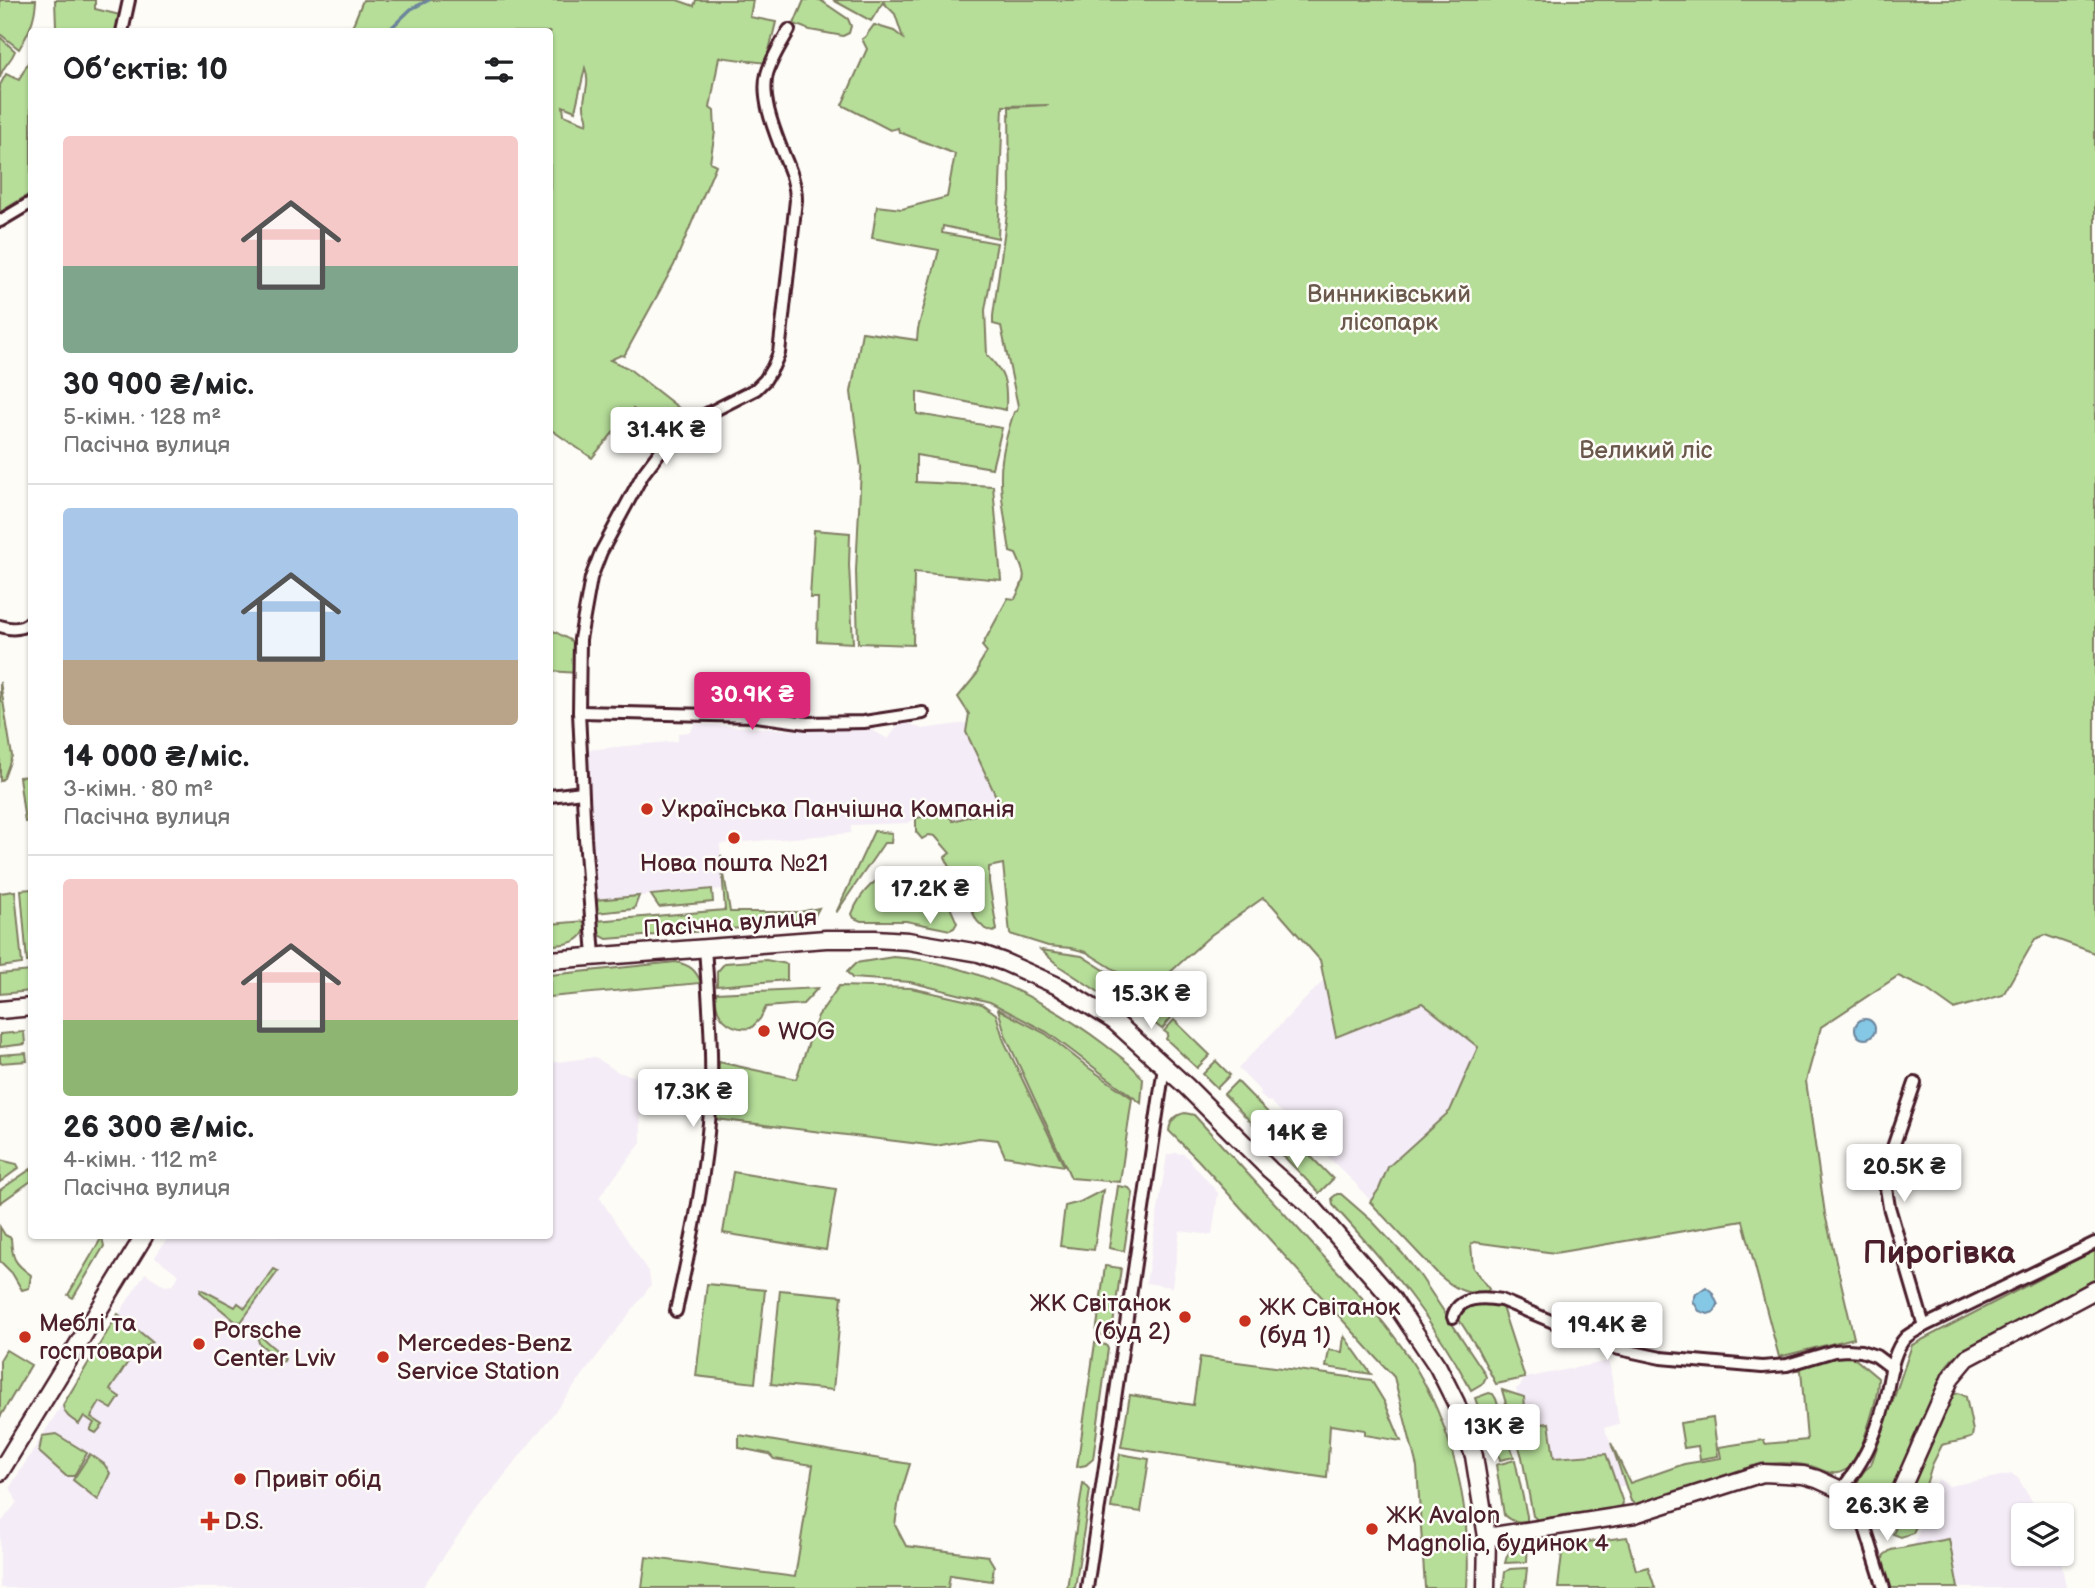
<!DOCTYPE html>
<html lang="uk">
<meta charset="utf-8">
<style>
:root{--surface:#fff;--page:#f2f2f2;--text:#202124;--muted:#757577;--line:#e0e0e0;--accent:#db2777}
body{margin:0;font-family:"Balsamiq Sans",sans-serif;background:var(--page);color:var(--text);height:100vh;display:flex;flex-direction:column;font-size:26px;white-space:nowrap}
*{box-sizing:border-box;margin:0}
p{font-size:23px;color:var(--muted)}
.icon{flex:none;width:38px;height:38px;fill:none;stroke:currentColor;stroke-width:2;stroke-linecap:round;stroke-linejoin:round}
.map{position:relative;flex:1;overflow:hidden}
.drawer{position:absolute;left:28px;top:28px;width:525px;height:1211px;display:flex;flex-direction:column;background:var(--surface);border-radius:7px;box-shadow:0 2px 5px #0004}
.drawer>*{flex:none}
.controls{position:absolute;left:2011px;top:1503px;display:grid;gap:14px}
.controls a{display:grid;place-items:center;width:63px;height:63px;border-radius:7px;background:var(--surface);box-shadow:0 2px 5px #0004;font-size:35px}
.price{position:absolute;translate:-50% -60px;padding:0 16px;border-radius:7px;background:#fff;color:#222;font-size:23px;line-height:46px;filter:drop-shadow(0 2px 4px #0008)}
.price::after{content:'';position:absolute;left:50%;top:42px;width:21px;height:16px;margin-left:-10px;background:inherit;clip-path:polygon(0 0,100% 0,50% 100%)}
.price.active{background:var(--accent);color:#fff}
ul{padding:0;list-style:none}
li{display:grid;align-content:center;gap:14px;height:371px;padding:0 35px}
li+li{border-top:2px solid var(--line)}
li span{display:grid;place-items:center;height:217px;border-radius:7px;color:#555}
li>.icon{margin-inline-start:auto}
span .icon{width:126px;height:126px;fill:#fffc;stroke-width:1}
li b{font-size:30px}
h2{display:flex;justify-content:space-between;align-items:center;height:84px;padding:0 35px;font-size:30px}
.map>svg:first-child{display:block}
.built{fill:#f4ecf6}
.green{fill:#b6de99;stroke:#807e62;stroke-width:2;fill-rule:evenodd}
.water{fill:#84c8e5;stroke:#6d849b;stroke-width:2}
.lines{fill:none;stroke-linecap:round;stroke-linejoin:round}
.stream{stroke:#6d849b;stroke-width:3.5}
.street-casing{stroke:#4a1f2b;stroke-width:16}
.secondary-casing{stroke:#4a1f2b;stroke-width:21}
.street{stroke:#fdfcf7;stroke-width:10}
.secondary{stroke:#fdfcf7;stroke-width:16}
.poi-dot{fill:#c8321e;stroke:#fdfcf7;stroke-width:2.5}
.labels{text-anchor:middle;stroke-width:5;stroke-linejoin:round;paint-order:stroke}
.park-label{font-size:24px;fill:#6a584c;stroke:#fdfcf7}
.poi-label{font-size:24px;fill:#4a1f2b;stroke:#fdfcf7;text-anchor:start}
.street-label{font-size:24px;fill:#4a1f2b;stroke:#fdfcf7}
.district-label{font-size:32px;font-weight:bold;fill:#4a1f2b;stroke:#fdfcf7}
</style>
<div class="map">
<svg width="2095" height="1588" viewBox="0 0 2095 1588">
<rect width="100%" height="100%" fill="#fdfcf7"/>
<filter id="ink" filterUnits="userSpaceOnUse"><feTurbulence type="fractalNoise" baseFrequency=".0143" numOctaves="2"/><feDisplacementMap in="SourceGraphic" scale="14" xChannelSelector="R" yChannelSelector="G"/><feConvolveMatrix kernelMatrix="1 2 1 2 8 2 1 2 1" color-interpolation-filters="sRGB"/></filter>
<g filter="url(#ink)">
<g class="built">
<path d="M 902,720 L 922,729 L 967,723 L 966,732 L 1001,808 L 953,821 L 916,818 L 908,823 L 851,825 L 851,833 L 720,844 L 723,889 L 595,900 L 587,750 L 678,741 L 678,733 L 690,732 L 695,724 L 794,730 L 863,725 L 888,739 Z"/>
<path d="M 1370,933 L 1540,1090 L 1377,1208 L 1354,1182 L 1270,1101 L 1268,1102 L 1260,1095 L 1261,1092 L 1238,1068 Z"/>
<path d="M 595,1057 L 618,1072 L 640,1078 L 641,1143 L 599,1197 L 649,1273 L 651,1285 L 557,1409 L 469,1520 L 422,1588 L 0,1588 L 0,1524 L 17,1502 L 10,1487 L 145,1273 L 165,1286 L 173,1285 L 179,1275 L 155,1257 L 169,1236 L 550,1236 L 550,1063 Z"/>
<path d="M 1175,1153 L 1184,1154 L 1218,1193 L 1212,1235 L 1180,1231 L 1172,1287 L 1146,1283 L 1167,1155 Z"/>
<path d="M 1609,1361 L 1619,1424 L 1604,1428 L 1630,1484 L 1550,1504 L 1530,1429 L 1516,1389 L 1520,1386 L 1525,1378 Z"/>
<path d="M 2012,1474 L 2018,1478 L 2040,1515 L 2023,1516 L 2023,1554 L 2060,1554 L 2066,1588 L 1915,1588 L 1911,1553 L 1938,1479 L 1949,1486 Z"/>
</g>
<g class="green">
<path d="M 0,0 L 36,0 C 35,19 29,33 19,49 L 0,34 Z"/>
<path d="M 55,0 L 95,0 L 95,9 L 120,15 L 116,31 L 48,31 L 56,27 Z"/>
<path d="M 363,0 L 677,0 L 694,6 L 696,0 L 753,0 L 750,17 L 776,22 L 766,63 L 719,57 L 710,108 L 714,111 L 715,132 L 710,162 L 716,165 L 674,265 L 624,356 L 621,355 L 610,360 L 628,368 L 684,412 L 683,420 L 666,435 L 633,409 L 592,458 L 550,429 L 550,32 L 350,32 ZM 585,68 C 591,85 583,93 584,107 C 584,114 589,116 587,124 L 564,115 L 563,106 L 575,111 Z"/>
<path d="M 804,0 L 820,0 L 848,19 L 851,26 L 849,33 L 843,36 L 810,30 L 794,24 Z"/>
<path d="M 833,0 L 2095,0 L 2095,953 L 2045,935 L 2035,939 L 2003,995 L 1954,1009 L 1926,989 L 1898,976 L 1821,1027 L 1806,1081 L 1825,1214 L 1854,1338 L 1779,1357 L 1743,1221 L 1555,1253 L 1474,1242 L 1471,1244 L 1473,1268 L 1489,1289 L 1486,1293 C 1465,1295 1454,1288 1439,1275 L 1370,1202 L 1379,1189 L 1388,1167 L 1450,1111 L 1478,1047 L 1422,1003 L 1336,1037 L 1320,960 L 1272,905 L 1263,898 L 1211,935 L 1154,987 L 1138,987 L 1115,970 L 1086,952 L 1071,948 L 1048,946 L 1010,934 L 1003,864 L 989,867 L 989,882 L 997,930 L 993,932 L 985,929 L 977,921 L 945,857 L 950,853 L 935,836 L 929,835 L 922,839 L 916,832 L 916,818 L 946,813 L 953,821 L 1001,807 L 966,732 L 969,714 L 958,697 L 977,674 L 979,665 L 987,652 L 982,646 L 1008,598 L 1015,599 C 1026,576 1027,578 1016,554 L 1010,552 C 1006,522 998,490 1002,460 C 1004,444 1009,427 1014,412 L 1017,411 L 1018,406 L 1001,326 L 993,324 L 993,316 L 1010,192 L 1009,107 L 1049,105 L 1003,106 L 998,238 L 943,226 L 942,233 L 997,243 L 985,310 L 987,355 C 1006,374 1007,383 1006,410 L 917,392 L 917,414 L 1002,428 L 992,468 L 916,455 L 916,482 L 993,486 L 1001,580 L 914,572 L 913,645 L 858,643 L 856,571 L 861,468 L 851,392 L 862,332 L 917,340 L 918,329 L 939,250 L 872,238 L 877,206 L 902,209 L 947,197 L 955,154 L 899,132 L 898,128 L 890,130 L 842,105 L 867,49 L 862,39 L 865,37 L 874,25 L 894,31 L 903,38 L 895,14 L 883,2 L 871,21 Z"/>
<path d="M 0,37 L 15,51 C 10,64 3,64 0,78 Z"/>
<path d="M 31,57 L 31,193 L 0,212 L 0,85 L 6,74 L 19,80 Z"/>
<path d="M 814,530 L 850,533 L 849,565 L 853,643 L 817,641 L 818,598 L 810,598 Z"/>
<path d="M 550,629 L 577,644 L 577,673 L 550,671 Z"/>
<path d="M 0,682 L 12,756 L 4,778 L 0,781 Z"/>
<path d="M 31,776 L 31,821 L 25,822 L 19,777 Z"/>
<path d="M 874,831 L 892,833 L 891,843 L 884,843 L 836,913 Z"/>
<path d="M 721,855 L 730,912 L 800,912 L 819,908 L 812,921 C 796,919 781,919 766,926 L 607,939 L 598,934 L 596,921 L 725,910 Z"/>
<path d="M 902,869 C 938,871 944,894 957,923 L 954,928 L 950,930 L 906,921 L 861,921 L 854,918 L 852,914 C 861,890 878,875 902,869 Z"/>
<path d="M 31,889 L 31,962 L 27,962 L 21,890 Z"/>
<path d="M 712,889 L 713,902 L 659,907 L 651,895 Z"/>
<path d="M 15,891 L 22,964 L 0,967 L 0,893 Z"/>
<path d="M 639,896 L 634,909 L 596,913 L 595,900 Z"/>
<path d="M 586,921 C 587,942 567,945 550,945 L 550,924 Z"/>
<path d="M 1041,950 L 1082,956 L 1145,996 L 1171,1018 L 1162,1029 L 1141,1013 L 1137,1017 L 1059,966 Z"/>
<path d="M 893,957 C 970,962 1043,998 1104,1044 C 1118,1055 1132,1064 1143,1079 L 1141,1103 L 1047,1032 L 990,1002 L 910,982 L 852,978 L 847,972 L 856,963 Z"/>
<path d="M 766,960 L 787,964 L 787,980 L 717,986 L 717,972 L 725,963 Z"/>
<path d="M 676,962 C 690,965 696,970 701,983 L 550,997 L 550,975 Z"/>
<path d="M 31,971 L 31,991 L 0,994 L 0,974 Z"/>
<path d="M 839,986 L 911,988 L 982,1004 L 996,1014 L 1004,1041 L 1064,1166 L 1005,1156 L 998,1140 L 979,1138 L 936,1146 L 716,1119 L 719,1062 L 796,1079 L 818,1016 Z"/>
<path d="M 818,988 L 803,1004 L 766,1007 L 760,1019 L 751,1028 C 728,1031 714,1015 716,993 Z"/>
<path d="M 998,1009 L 1046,1034 L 1089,1068 L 1132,1098 L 1120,1182 L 1071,1178 L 1006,1037 Z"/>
<path d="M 1174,1020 L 1210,1055 L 1197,1068 L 1166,1039 L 1168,1034 L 1164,1031 Z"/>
<path d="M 24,1032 L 25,1044 L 0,1047 L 0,1034 Z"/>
<path d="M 26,1053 L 27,1061 L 0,1063 L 0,1055 Z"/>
<path d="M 1216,1061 L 1230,1075 L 1217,1088 L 1203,1074 Z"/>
<path d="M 1237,1081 L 1333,1179 L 1319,1193 L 1224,1094 Z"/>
<path d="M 1185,1113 L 1194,1115 C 1234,1159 1274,1202 1313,1245 C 1347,1282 1383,1317 1410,1359 C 1453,1425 1472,1509 1467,1588 L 1425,1588 L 1417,1467 L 1394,1377 L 1198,1160 L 1169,1131 C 1170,1121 1175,1115 1185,1113 Z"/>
<path d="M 0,1160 L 17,1164 L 19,1168 L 0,1182 Z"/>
<path d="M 31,1169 L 31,1181 L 0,1203 L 0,1190 Z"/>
<path d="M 733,1172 L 836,1189 L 826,1250 L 723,1233 Z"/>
<path d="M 1118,1186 L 1129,1188 L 1133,1193 L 1124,1251 L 1109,1248 Z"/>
<path d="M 1103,1190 L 1094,1250 L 1060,1246 L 1065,1206 L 1080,1202 Z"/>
<path d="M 1337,1194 L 1341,1194 L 1372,1221 L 1402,1253 L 1421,1277 L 1484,1372 L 1486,1377 L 1483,1383 L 1471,1390 C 1435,1320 1386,1263 1333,1205 L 1332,1198 Z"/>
<path d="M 0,1227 L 5,1235 L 11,1238 C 12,1258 14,1263 31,1275 L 29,1288 L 22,1290 L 12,1273 L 0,1261 Z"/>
<path d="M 102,1237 L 104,1246 L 73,1298 L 68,1295 Z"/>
<path d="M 2095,1250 L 2095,1279 L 1954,1357 L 1947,1365 L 1891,1499 L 1873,1504 C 1850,1496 1855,1477 1871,1465 L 1912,1345 Z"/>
<path d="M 1105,1266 L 1121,1268 L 1112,1332 L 1107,1336 L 1096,1334 Z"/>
<path d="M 274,1269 L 278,1271 L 241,1322 L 235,1321 L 200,1292 L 201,1289 L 235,1307 L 238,1303 L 245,1308 Z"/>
<path d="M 707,1284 L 765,1290 L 755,1383 L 696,1376 Z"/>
<path d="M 780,1290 L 842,1296 L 833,1390 L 771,1384 Z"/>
<path d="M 1500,1301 L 1525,1378 L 1496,1384 L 1476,1346 L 1458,1318 L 1459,1310 L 1466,1304 Z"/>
<path d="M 118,1314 L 152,1342 L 133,1354 L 110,1390 L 120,1397 L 112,1409 L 100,1402 L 91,1417 L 103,1425 L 96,1433 L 90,1430 L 94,1423 L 84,1416 L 79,1424 C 71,1419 64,1415 63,1405 Z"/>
<path d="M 259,1335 L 285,1358 L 284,1361 L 281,1362 L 259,1343 L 258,1339 Z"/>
<path d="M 1344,1336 L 1371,1374 L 1326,1367 L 1329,1350 L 1342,1352 Z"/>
<path d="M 1095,1343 L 1106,1345 L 1108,1349 L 1093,1459 L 1086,1465 L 1077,1467 Z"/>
<path d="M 6,1350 L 31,1365 L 0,1417 L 0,1360 Z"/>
<path d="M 1842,1355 L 1854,1358 L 1878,1378 C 1878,1398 1871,1417 1865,1436 C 1862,1445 1860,1460 1852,1466 C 1849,1468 1841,1473 1837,1473 C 1829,1475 1819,1468 1811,1466 C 1791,1462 1772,1462 1752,1466 L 1637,1505 L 1631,1501 L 1611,1443 L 1630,1483 L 1684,1464 L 1721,1458 L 1719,1447 L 1764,1440 L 1765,1444 L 1807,1440 L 1801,1370 L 1793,1370 L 1794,1364 Z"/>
<path d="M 1200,1357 L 1371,1380 L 1385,1403 L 1401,1441 L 1365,1435 L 1365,1430 L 1330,1425 L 1327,1478 L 1121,1447 L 1130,1395 L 1193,1405 Z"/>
<path d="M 1502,1390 L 1524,1397 L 1527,1426 L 1549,1423 L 1554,1458 L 1606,1454 L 1623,1503 L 1620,1510 L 1539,1521 L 1533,1516 L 1522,1457 Z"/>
<path d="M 1489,1393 L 1493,1394 L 1496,1399 L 1514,1457 L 1500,1460 L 1492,1429 L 1486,1430 L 1475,1398 Z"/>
<path d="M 1959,1393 L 1966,1397 L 1973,1431 L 1972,1437 C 1966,1441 1951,1442 1942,1445 L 1932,1465 L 1925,1488 L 1927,1501 L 1913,1533 L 1901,1537 L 1893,1534 L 1951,1395 Z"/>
<path d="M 1713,1418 L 1718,1456 L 1700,1459 L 1698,1446 L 1684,1448 L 1680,1423 Z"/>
<path d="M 56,1434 L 87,1453 L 74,1476 L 66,1476 L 39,1452 L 42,1436 Z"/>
<path d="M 739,1435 L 910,1464 L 899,1499 L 895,1525 L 906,1546 L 988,1556 L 994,1566 L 992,1581 L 950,1575 L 948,1588 L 642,1588 L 646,1557 L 795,1577 L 813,1465 L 774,1459 L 769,1454 L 739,1448 Z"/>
<path d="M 90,1454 L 104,1464 L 110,1473 L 98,1500 L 73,1480 Z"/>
<path d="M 1120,1454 L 1149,1459 L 1141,1512 L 1111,1508 Z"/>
<path d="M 1515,1460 L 1527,1516 L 1527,1521 C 1517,1522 1511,1522 1504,1515 L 1496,1465 Z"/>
<path d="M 1083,1483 L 1085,1484 L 1090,1490 L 1075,1588 L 1067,1588 Z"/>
<path d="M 1627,1537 L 1636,1570 L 1648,1567 L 1655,1588 L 1558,1588 L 1563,1545 Z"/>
<path d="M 1949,1539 L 1958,1588 L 1890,1588 L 1882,1562 L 1884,1555 L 1891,1550 Z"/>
<path d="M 1528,1541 L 1527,1562 L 1505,1563 C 1508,1549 1515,1544 1528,1541 Z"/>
<path d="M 1527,1568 L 1525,1588 L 1503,1588 L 1505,1572 L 1510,1569 Z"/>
</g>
<g class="water">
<circle cx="1865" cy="1029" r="10"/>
<path d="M 1706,1287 L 1712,1292 L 1718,1305 L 1714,1312 L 1708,1314 L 1699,1311 L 1693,1301 L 1696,1294 Z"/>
</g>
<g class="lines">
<path class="stream" d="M 387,32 L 411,9 L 429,0"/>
<defs>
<g id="street">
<path d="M 122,32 L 129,0"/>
<path d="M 0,221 L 32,202"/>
<path d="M 0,626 C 12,630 23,630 32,620"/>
<path d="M 579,712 L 756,716 L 807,723 L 864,722 L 923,713"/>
<path d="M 550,796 L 582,792"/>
<path d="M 594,956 L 585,838 L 579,712 L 580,639 L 591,578 L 601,552 L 643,474 L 668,441 L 695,420 L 756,389 L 765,380 L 773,367 L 779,353 L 796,200 C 796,181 788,166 781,148 C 773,127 761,97 767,74 C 771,59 781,44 789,30"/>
<path d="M 1915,1083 L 1890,1156 L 1885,1182 L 1889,1207 L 1924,1326"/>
<path d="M 676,1311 C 689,1252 702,1193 708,1133 C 715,1072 709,1008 705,947"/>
<path d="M 1453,1317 C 1458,1296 1484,1297 1501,1300 L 1615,1348 L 1661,1358 L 1762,1367 L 1787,1365 L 1834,1351 L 1847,1350 L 1861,1351 L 1876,1356 L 1892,1368"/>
<path d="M 1841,1490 C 1862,1465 1876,1436 1884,1404 C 1890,1383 1890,1354 1906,1337 C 1911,1333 1919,1329 1924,1326 L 2095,1243"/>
<path d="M 1859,1508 L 1884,1588"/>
<path d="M 1087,1588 L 1164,1067"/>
</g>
<g id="secondary">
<path d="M 550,960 L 826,939 L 875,939 L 908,941 L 979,953 L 1004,962 L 1060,987 L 1114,1021 L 1186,1086 L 1270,1170 L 1313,1208 L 1393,1300 L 1438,1367 L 1456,1403 L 1474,1456 L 1487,1537 L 1486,1588"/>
<path d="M 0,1010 L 32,1007"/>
<path d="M 0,1472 L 144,1236"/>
<path d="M 1487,1537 L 1635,1514 L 1763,1473 L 1803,1475 L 1817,1479 L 1841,1490 L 1852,1498 L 1859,1508 L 1871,1513 L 1887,1510 L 1897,1499 L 1951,1377 L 1967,1358 L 2095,1290"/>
</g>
</defs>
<use href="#street" class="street-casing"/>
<use href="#secondary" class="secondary-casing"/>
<use href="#street" class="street"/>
<use href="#secondary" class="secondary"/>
</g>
</g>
<g class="poi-dot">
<circle cx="647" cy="809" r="7"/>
<circle cx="734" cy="838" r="7"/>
<circle cx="764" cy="1031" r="7"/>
<circle cx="1185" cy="1317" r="7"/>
<circle cx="1245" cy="1321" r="7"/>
<circle cx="25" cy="1337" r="7"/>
<circle cx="199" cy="1344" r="7"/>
<circle cx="383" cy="1357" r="7"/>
<circle cx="240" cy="1479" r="7"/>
<path d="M206.5 1510.5h7v7h7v7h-7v7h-7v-7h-7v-7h7z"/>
<circle cx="1372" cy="1529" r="7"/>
</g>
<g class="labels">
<g class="park-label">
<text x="1389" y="302">Винниківський<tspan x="1389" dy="28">лісопарк</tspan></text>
<text x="1646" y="458">Великий ліс</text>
</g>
<g class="poi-label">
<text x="661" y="817">Українська Панчішна Компанія</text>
<text x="734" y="871" text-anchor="middle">Нова пошта №21</text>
<text x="778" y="1039">WOG</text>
<text x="1171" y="1311" text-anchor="end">ЖК Світанок<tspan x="1171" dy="28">(буд 2)</tspan></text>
<text x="1259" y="1315">ЖК Світанок<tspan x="1259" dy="28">(буд 1)</tspan></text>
<text x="39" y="1331">Меблі та<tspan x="39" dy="28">госптовари</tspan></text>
<text x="213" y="1338">Porsche<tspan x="213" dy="28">Center Lviv</tspan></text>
<text x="397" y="1351">Mercedes-Benz<tspan x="397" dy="28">Service Station</tspan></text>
<text x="254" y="1487">Привіт обід</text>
<text x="1386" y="1523">ЖК Avalon<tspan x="1386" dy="28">Magnolia, будинок 4</tspan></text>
<text x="224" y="1529">D.S.</text>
</g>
<g class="street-label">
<text transform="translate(730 923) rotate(-4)" y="8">Пасічна вулиця</text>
</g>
<g class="district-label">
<text x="1939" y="1263">Пирогівка</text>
</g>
</g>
</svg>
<div class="controls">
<a><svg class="icon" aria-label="layers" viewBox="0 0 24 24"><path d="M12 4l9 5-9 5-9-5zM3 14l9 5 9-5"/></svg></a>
</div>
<b class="price" style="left:666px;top:467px">31.4K ₴</b>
<b class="price active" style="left:752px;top:732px">30.9K ₴</b>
<b class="price" style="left:930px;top:926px">17.2K ₴</b>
<b class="price" style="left:1151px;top:1031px">15.3K ₴</b>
<b class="price" style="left:693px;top:1129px">17.3K ₴</b>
<b class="price" style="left:1297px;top:1170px">14K ₴</b>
<b class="price" style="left:1904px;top:1204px">20.5K ₴</b>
<b class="price" style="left:1607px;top:1362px">19.4K ₴</b>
<b class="price" style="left:1494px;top:1464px">13K ₴</b>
<b class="price" style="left:1887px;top:1543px">26.3K ₴</b>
<section class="drawer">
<h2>Об’єктів: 10<svg class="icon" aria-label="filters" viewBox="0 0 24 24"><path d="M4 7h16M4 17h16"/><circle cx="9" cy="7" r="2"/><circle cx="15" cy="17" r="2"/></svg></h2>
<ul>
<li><span style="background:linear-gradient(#f6c9c9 60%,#7fa58c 0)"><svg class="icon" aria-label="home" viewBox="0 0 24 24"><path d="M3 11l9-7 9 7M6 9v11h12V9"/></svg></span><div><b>30 900 ₴/міс.</b><p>5-кімн. · 128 m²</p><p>Пасічна вулиця</p></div></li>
<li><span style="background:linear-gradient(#a9c7e8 70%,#b9a48a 0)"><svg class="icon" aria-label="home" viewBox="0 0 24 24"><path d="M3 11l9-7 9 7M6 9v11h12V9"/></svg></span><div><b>14 000 ₴/міс.</b><p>3-кімн. · 80 m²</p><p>Пасічна вулиця</p></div></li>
<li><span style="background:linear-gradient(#f6c9c9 65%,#8fb573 0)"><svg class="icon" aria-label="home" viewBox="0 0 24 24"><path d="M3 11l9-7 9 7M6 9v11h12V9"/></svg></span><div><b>26 300 ₴/міс.</b><p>4-кімн. · 112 m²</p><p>Пасічна вулиця</p></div></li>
</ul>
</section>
</div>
